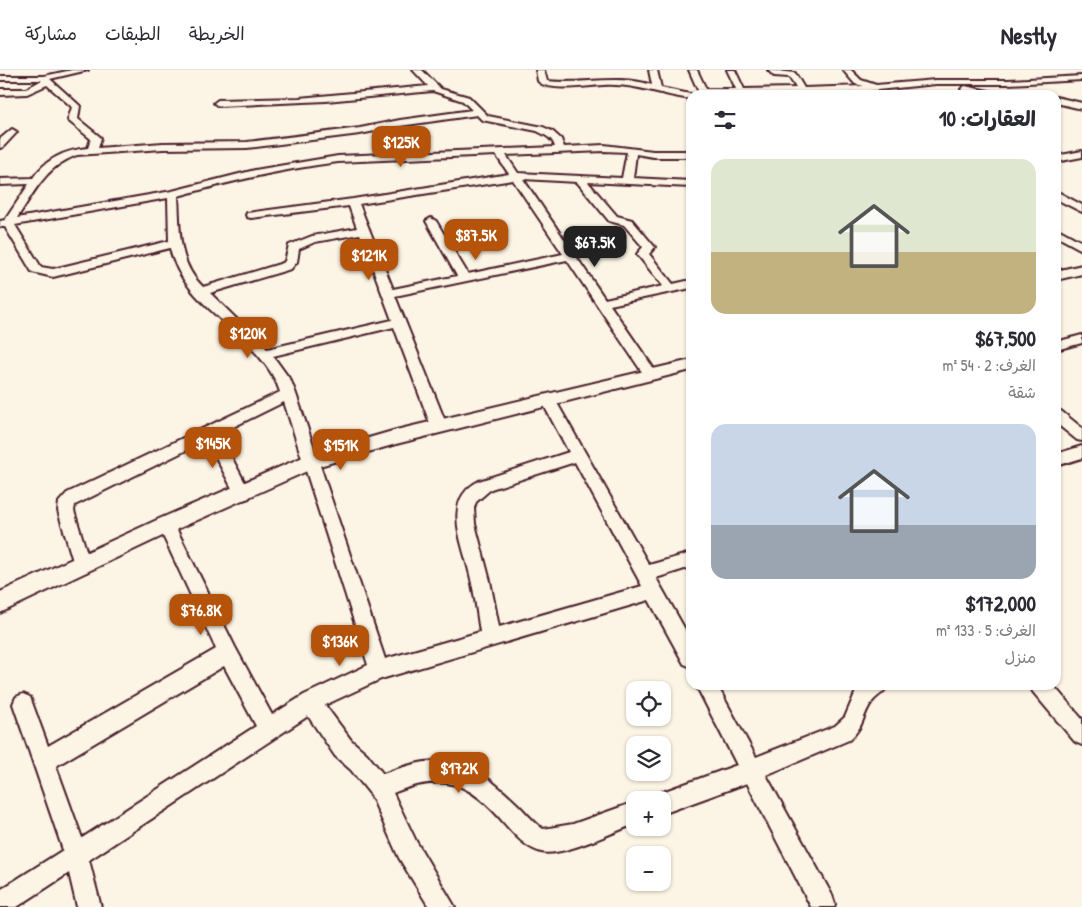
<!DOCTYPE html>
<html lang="ar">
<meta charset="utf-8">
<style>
:root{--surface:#fff;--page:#f7f7f7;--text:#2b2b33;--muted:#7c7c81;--line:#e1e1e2;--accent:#b45309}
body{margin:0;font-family:"Patrick Hand","Playpen Sans Arabic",sans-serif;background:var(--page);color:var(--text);direction:rtl;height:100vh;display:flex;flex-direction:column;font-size:19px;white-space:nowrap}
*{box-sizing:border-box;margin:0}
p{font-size:16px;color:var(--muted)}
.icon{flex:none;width:28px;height:28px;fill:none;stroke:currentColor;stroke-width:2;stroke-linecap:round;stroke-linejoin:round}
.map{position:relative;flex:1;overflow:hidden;direction:ltr}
.side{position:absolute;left:686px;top:20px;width:375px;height:600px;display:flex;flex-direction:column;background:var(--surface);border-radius:15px;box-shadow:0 1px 4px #0004;direction:rtl}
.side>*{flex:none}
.controls{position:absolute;left:626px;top:611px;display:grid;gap:10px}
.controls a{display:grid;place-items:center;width:45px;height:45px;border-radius:10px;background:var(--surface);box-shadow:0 1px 4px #0004;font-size:25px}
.price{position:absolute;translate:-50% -42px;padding:0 11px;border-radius:10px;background:var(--accent);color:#fff;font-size:16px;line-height:32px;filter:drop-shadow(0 1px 2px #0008)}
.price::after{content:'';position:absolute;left:50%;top:30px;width:15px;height:11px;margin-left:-8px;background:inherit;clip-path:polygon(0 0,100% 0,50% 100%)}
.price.current{background:#222;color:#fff}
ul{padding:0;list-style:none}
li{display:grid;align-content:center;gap:10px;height:265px;padding:0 25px}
li span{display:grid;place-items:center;height:155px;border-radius:15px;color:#555}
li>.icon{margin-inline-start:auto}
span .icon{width:90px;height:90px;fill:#fffc;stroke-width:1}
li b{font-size:21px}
h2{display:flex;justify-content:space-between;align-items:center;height:60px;padding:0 25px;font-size:21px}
header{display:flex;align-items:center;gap:30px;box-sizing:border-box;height:70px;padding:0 25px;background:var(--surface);border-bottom:1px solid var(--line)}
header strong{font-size:24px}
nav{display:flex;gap:28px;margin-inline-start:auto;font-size:18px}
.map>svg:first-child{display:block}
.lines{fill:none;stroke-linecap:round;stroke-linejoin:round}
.minor-casing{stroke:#4a1f2b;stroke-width:4}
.major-casing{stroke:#4a1f2b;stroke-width:4}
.minor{fill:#fcf5e5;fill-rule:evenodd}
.major{fill:#fcf5e5;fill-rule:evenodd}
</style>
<header>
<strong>Nestly</strong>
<nav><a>الخريطة</a><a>الطبقات</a><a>مشاركة</a></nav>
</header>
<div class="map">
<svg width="1082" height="837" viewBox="0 0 1082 837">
<rect width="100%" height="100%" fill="#fcf5e5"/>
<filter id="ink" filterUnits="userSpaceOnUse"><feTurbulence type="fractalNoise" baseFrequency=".02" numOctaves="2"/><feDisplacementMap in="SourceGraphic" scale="10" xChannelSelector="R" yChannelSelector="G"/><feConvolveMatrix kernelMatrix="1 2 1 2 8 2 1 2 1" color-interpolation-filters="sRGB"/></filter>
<g filter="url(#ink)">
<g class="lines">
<defs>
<g id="minor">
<path d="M 72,0 L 88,0 L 50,9 L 80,36 L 78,49 L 99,66 L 101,68 L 98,78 L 163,73 L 247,72 L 360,58 L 400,50 L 472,40 L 463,31 L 433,21 L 326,31 L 218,36 L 214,33 L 218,30 L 299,28 L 428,16 L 413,0 L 422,0 L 441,19 L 469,27 L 488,46 L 543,57 L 552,61 L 561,69 L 564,77 L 604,75 L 653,81 L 691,81 L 691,87 L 653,87 L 636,84 L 633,108 L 691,111 L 691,117 L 588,112 L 617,146 L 632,150 L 653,175 L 655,177 L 649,184 L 673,214 L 691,210 L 691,218 L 610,235 L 656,302 L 658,305 L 656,308 L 646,308 L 567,190 L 395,226 L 447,356 L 444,360 L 439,361 L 434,360 L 431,356 L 394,257 L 273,286 L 291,311 L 296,324 L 385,589 L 480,562 C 477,543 475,524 470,505 C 463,474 441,430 479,411 L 569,382 L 541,330 L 543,326 L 553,326 L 649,495 L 691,483 L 691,497 L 656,508 L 691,570 L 691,597 L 684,594 L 649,530 L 381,609 L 325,635 L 351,670 L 367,684 L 383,704 C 444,681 468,687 515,732 C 525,741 532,751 543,759 L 573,754 L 635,732 L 635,754 C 613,762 562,787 541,782 C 526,778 515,765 505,754 C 470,712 444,702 393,723 L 416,771 L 455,837 L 429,837 L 399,788 L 371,725 L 351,700 L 335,686 L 308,646 L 89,790 L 101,837 L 77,837 L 69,803 L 17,837 L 0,837 L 0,820 L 63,780 L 13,634 L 16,627 L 23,624 L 30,627 L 48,676 L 216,579 L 158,455 L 160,450 L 166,448 L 172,450 L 235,577 L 272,645 L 304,625 L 368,595 L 284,332 L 219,364 L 251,424 L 249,428 L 243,430 L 237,428 L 207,370 L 75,435 L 74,441 L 91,496 L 88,501 L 82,503 L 76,501 L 58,441 L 59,432 L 67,423 L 280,322 C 262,265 183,239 170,178 L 53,207 L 32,202 L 5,157 L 0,157 L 0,151 L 5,150 L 29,114 L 0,115 L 0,109 L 33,108 C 46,89 65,80 88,78 L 91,69 L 70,52 L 68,50 L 72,37 L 47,15 L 27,24 L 0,25 L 0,19 L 26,19 L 42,10 L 0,10 L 0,6 L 44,6 ZM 477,45 L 482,50 L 537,61 C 545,65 553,68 555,77 L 338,86 L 255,100 L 172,121 L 17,148 C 35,121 45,97 77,85 L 163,79 L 247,78 L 360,64 L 400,56 ZM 604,81 L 627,82 L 622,108 L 518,103 L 506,85 ZM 496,85 L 509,104 L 353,129 L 247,143 L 246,145 L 247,147 L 251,148 L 349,136 L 357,158 L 312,166 L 289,175 L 285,191 L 283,193 L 203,217 C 177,192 180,160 178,126 C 231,111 284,99 338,92 ZM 523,109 L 577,112 L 609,151 L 624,155 L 643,177 L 637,184 L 663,216 L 605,229 ZM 513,110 L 563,184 L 468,204 L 436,151 L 431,148 L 426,151 L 457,206 L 393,219 L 359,134 ZM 168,128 L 169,171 L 53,199 L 41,197 L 15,155 ZM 360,164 L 392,250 L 267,279 L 210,223 L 291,199 L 297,192 L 299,179 L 315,172 ZM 575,392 L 642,516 L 499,557 L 490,511 L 475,454 L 474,438 L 476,432 L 491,419 ZM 224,596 L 256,656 L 82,768 L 56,696 Z"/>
<path d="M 536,0 L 544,0 L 547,11 C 582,15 617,4 652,15 L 649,0 L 657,0 L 661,18 L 695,25 L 691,25 L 691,29 C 660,25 635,13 603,15 C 588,16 547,22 538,11 Z"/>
<path d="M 689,0 L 697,0 L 706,19 L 736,19 L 727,0 L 735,0 L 744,19 L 796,18 L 789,7 L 774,6 L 768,0 L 795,3 L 804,18 L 864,16 L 855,14 L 843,0 L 851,0 L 861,10 L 876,15 L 936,10 L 1008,10 L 1082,6 L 1082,10 L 1008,14 L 936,14 L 848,23 L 700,25 Z"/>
<path d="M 965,16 L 998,23 L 999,25 L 982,25 L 962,21 L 961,19 Z"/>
<path d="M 1056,27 L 1082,33 L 1082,39 L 1056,33 Z"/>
<path d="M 12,59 L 17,62 L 3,77 L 0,78 L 0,69 Z"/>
<path d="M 1082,81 L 1082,87 L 1056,92 L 1056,86 Z"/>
<path d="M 1056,121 L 1082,135 L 1082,142 L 1056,129 Z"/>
<path d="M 1056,158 L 1082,172 L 1082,180 L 1056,166 Z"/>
<path d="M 1082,265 L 1082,273 L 1056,280 L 1056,272 Z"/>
<path d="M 1056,340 L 1061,341 L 1082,358 L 1082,371 L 1077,370 L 1056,353 Z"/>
<path d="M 1082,376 L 1082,388 L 1056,396 L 1056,384 Z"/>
<path d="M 696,615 L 717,615 L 756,687 L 835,656 L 845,647 L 857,619 L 862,615 L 888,615 C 884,624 877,625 872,632 C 862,645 865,656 849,670 L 766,705 L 832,825 L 835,834 L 834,837 L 811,837 L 747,713 L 662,744 L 662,730 L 652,730 L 654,725 L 737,695 Z"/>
<path d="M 1030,615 L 1053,615 L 1082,649 L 1082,675 L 1075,672 L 1033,622 Z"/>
</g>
<g id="major">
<path d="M 1082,195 L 1082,204 L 1056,210 L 1056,201 Z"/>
<path d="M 691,290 L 691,300 L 396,374 L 316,397 L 173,461 L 0,543 L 0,522 L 159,449 L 303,387 L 396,360 Z"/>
</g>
</defs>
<use href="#minor" class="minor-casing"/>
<use href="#major" class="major-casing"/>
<use href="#minor" class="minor"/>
<use href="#major" class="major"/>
</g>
</g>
</svg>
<div class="controls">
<a><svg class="icon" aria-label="locate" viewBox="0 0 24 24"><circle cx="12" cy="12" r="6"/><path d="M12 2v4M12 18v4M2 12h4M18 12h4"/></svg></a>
<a><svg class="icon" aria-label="layers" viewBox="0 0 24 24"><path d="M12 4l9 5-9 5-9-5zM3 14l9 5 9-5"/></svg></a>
<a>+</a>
<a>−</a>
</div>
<b class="price" style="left:401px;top:98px">$125K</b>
<b class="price" style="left:476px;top:191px">$87.5K</b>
<b class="price current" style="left:595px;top:198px">$67.5K</b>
<b class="price" style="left:369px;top:211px">$121K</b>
<b class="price" style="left:248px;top:289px">$120K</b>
<b class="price" style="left:213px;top:399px">$145K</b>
<b class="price" style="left:341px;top:401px">$151K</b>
<b class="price" style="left:201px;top:566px">$76.8K</b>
<b class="price" style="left:340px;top:597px">$136K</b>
<b class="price" style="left:459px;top:724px">$172K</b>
<section class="side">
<h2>العقارات: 10<svg class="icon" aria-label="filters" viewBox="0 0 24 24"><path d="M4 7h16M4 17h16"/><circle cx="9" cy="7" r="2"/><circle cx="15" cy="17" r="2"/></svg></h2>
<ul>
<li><span style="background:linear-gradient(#dfe7d0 60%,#c2b280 0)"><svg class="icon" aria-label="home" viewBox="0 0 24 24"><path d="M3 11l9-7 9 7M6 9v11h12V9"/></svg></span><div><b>$67,500</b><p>الغرف: 2 · 54 m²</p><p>شقة</p></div></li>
<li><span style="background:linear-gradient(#c9d6e8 65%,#9aa5b1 0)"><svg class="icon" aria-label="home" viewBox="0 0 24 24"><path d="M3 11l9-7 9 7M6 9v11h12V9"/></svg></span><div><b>$172,000</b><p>الغرف: 5 · 133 m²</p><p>منزل</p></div></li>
</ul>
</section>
</div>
